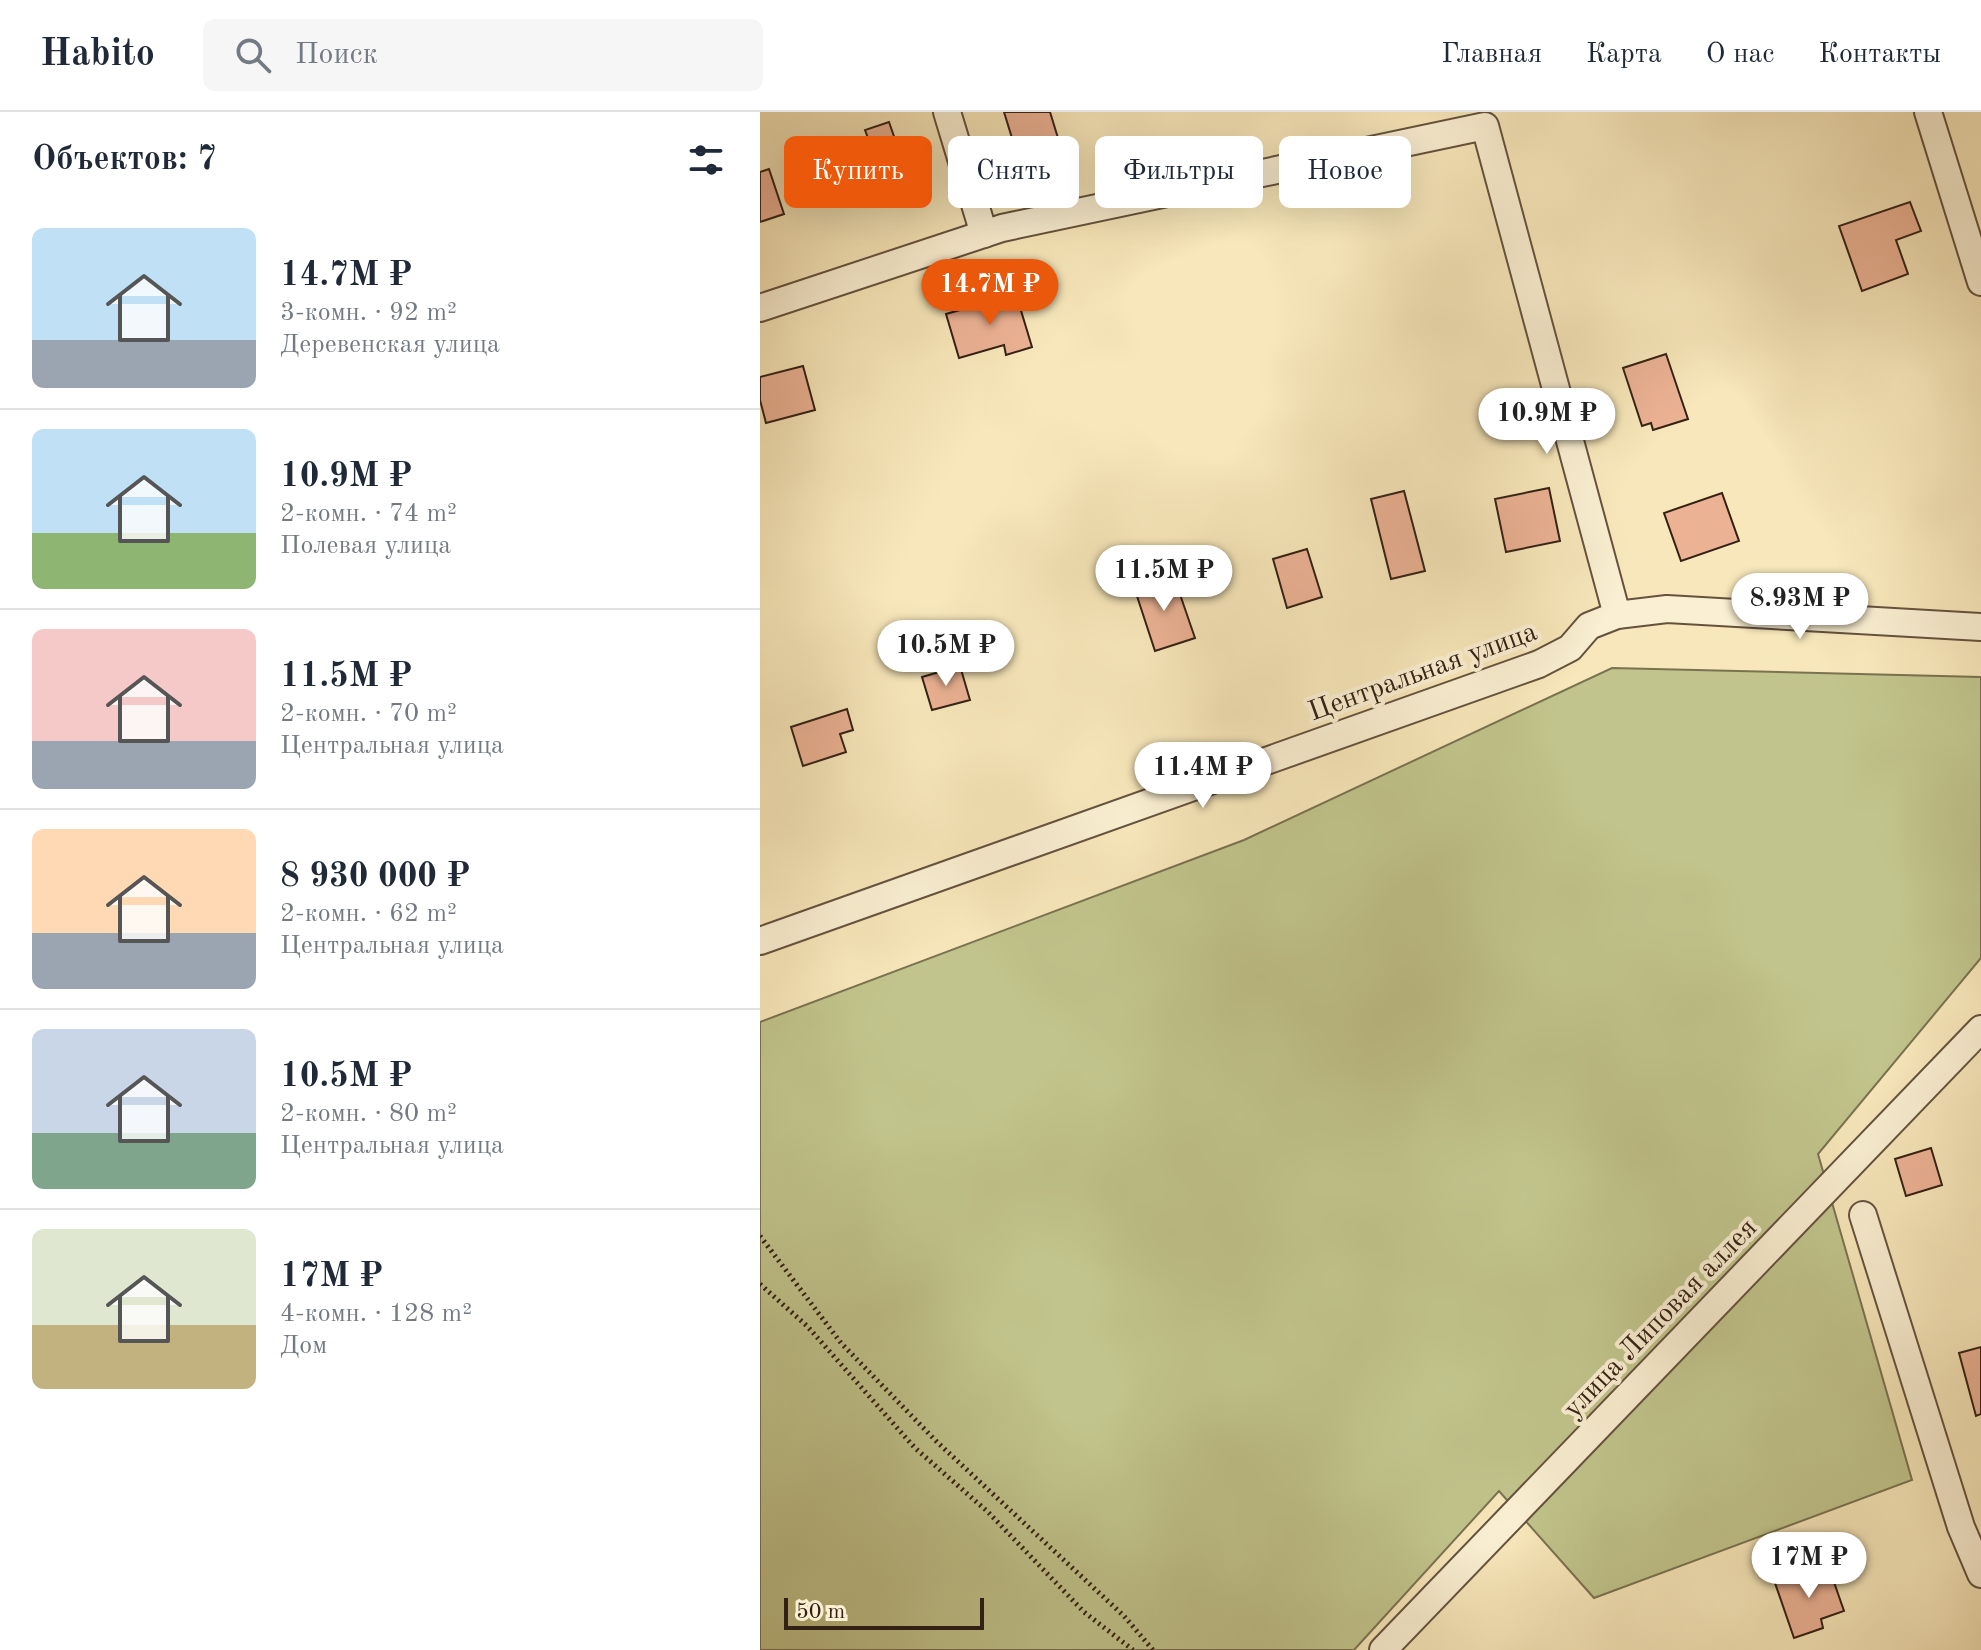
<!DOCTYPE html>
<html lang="ru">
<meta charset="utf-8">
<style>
:root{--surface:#fff;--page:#f6f6f7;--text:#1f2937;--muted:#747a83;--line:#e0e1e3;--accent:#ea580c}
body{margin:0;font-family:"Old Standard TT",serif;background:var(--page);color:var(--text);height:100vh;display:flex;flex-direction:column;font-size:30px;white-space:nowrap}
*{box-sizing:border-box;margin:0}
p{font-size:26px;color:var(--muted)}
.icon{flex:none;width:44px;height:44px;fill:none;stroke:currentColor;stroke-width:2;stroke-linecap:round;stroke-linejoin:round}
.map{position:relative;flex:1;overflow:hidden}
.drawer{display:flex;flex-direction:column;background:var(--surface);width:760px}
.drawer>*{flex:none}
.banner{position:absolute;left:24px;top:24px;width:760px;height:72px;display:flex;gap:16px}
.scale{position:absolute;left:24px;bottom:20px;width:200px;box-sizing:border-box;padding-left:8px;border:4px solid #342115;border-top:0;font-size:22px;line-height:28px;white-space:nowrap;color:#342115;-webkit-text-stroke:6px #faefd2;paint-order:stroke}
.price{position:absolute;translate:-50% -68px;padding:0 18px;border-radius:28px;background:#fff;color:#222;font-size:26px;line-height:52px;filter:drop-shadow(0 2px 4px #0008)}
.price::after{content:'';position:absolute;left:50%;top:48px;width:24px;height:18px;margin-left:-12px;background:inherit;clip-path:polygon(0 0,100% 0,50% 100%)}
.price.selected{background:var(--accent);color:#fff}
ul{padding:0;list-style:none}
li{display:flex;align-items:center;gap:24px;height:200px;padding:0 32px}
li+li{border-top:2px solid var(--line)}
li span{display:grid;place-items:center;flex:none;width:224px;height:160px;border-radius:12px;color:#555}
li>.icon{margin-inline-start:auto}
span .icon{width:96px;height:96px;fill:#fffc;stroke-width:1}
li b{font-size:34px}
h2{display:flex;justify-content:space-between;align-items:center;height:96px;padding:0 32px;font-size:34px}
.pill{padding:0 28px;border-radius:12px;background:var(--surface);box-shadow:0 8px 32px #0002;font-size:28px;line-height:72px}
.pill.selected{background:var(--accent);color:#fff}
header{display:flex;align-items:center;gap:48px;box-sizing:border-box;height:112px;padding:0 40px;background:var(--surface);border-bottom:2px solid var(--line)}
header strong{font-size:38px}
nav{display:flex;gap:44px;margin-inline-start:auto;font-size:28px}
.search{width:560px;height:72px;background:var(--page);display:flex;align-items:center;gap:20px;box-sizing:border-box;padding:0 28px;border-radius:12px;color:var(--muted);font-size:30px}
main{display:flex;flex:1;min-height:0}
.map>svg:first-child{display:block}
.green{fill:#c1c48c;stroke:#7a7250;stroke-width:2}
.building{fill:#ebb294;stroke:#342115;stroke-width:2}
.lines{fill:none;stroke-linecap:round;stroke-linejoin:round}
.street-casing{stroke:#65523e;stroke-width:30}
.path{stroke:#342115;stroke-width:5;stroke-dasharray:2 4;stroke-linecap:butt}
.street{stroke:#faefd2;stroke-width:26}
.labels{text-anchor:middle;stroke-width:8;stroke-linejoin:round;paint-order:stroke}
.street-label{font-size:28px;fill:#342115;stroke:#faefd2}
</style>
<header>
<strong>Habito</strong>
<div class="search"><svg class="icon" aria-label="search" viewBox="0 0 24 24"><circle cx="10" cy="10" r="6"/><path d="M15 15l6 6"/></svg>Поиск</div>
<nav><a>Главная</a><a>Карта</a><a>О нас</a><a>Контакты</a></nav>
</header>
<main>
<section class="drawer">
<h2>Объектов: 7<svg class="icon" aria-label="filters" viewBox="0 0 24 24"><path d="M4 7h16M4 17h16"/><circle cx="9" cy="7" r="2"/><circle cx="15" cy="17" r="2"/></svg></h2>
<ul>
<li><span style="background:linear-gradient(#bfe0f5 70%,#9aa5b1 0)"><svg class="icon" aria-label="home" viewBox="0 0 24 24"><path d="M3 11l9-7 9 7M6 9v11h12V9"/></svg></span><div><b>14.7M ₽</b><p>3-комн. · 92 m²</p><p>Деревенская улица</p></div></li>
<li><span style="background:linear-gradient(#bfe0f5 65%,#8fb573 0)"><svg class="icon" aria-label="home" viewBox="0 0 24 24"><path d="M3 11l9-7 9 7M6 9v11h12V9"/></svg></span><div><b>10.9M ₽</b><p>2-комн. · 74 m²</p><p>Полевая улица</p></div></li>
<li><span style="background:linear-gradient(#f6c9c9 70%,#9aa5b1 0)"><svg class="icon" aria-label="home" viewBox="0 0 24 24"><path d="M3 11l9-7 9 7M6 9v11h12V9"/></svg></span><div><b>11.5M ₽</b><p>2-комн. · 70 m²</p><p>Центральная улица</p></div></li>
<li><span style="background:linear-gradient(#ffd9b3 65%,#9aa5b1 0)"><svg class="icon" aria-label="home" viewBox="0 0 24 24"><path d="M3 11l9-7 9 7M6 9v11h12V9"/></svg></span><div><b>8 930 000 ₽</b><p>2-комн. · 62 m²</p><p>Центральная улица</p></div></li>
<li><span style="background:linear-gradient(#c9d6e8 65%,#7fa58c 0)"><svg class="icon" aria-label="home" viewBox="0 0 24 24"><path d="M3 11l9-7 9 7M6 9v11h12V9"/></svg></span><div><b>10.5M ₽</b><p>2-комн. · 80 m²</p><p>Центральная улица</p></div></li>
<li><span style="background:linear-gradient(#dfe7d0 60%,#c2b280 0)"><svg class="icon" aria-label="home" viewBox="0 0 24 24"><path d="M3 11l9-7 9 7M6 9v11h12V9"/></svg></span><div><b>17M ₽</b><p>4-комн. · 128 m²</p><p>Дом</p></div></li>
</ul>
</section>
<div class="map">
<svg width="1221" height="1538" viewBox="0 0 1221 1538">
<rect width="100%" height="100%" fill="#f7e7ba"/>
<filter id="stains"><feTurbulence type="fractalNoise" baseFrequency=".0025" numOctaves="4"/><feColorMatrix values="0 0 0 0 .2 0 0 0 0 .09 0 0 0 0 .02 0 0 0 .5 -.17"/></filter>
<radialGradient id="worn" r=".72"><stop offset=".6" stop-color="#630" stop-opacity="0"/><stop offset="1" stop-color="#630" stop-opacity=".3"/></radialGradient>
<path class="green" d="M 852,556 L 1221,565 L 1221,846 L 1058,1042 L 1152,1368 L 834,1486 L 739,1379 L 594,1538 L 0,1538 L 0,910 L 484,728 Z"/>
<g class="building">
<path d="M 244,0 L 290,0 L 298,26 L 256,39 Z"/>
<path d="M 129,10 L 148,65 L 104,80 L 100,68 L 87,73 L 79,48 L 90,44 L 86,33 L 108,26 L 105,18 Z"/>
<path d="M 9,57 L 24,102 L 0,110 L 0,60 Z"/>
<path d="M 1150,90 L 1161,119 L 1136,128 L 1148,162 L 1102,179 L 1079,114 Z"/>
<path d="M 256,182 L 272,235 L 246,243 L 244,233 L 199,246 L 186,202 Z"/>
<path d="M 906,242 L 928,307 L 893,318 L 891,311 L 882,314 L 863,256 Z"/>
<path d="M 43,254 L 55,298 L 6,311 L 0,288 L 0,265 Z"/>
<path d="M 789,376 L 800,429 L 746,440 L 735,387 Z"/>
<path d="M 644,379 L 665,459 L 631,467 L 611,387 Z"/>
<path d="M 962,381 L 979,429 L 921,449 L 904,401 Z"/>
<path d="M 547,437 L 562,485 L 527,496 L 513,447 Z"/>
<path d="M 413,462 L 435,526 L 395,539 L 374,475 Z"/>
<path d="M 200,554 L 210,588 L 172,598 L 162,565 Z"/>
<path d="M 87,597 L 93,618 L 80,622 L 86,640 L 43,654 L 31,615 Z"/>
<path d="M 1171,1036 L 1182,1073 L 1146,1084 L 1135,1047 Z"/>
<path d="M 1221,1235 L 1221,1302 L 1216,1304 L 1199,1241 Z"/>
<path d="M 1068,1453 L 1084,1499 L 1061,1507 L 1063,1516 L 1034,1526 L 1015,1471 Z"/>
</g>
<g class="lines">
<defs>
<g id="street">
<path d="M 187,0 L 224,122"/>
<path d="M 1168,0 L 1221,170"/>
<path d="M 0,196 L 242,116 L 725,14 L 857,503"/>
<path d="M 0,829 L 779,552 L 810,536 L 829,514 L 857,503 L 907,497 L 1221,515"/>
<path d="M 1103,1103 L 1201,1415 L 1221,1462"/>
<path d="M 623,1538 L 1221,917"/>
</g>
</defs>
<use href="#street" class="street-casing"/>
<g class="path">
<path d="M 0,1124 L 81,1231 L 177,1330 L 364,1504 L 393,1538"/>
<path d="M 0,1172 L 47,1214 L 155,1336 L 228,1400 L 324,1500 L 373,1538"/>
</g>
<use href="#street" class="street"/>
</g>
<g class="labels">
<g class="street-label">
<text transform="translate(662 558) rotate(-20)" y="10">Центральная улица</text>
<text transform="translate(899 1205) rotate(-46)" y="10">улица Липовая аллея</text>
</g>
</g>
<rect width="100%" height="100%" filter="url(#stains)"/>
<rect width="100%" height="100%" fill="url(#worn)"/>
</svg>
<div class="scale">50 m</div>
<b class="price selected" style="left:230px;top:215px">14.7M ₽</b>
<b class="price" style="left:787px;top:344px">10.9M ₽</b>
<b class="price" style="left:404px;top:501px">11.5M ₽</b>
<b class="price" style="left:1040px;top:529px">8.93M ₽</b>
<b class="price" style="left:186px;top:576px">10.5M ₽</b>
<b class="price" style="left:443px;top:698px">11.4M ₽</b>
<b class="price" style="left:1049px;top:1488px">17M ₽</b>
<div class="banner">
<a class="pill selected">Купить</a>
<a class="pill">Снять</a>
<a class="pill">Фильтры</a>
<a class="pill">Новое</a>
</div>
</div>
</main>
